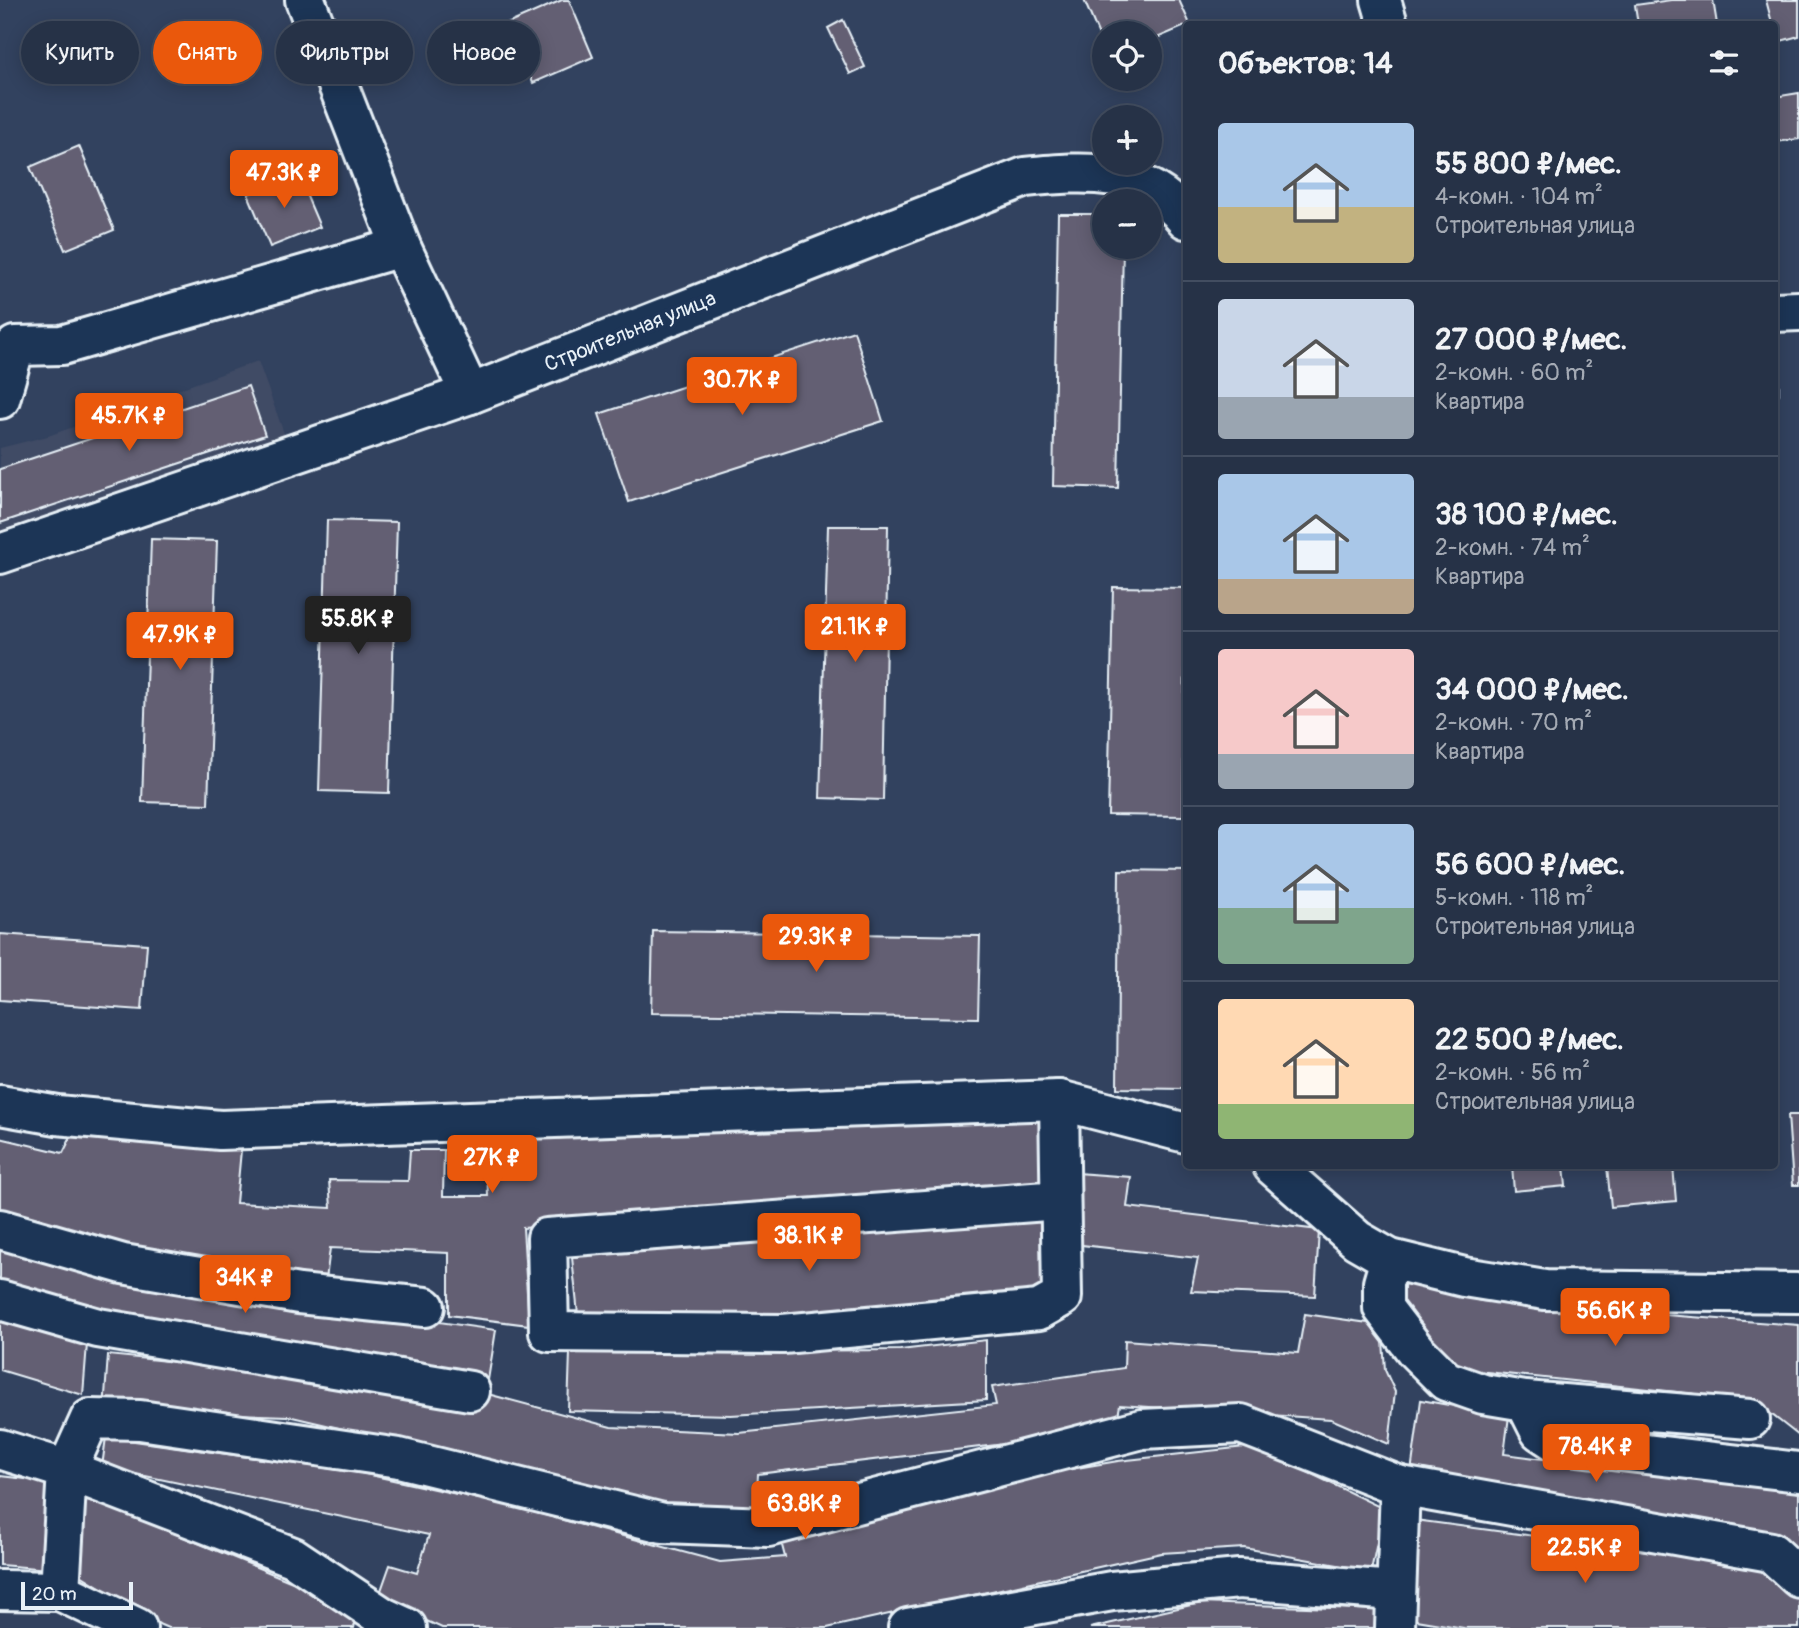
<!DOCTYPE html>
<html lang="ru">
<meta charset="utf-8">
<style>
:root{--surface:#263247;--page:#2e3a4e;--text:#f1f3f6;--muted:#a4aab4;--line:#424d60;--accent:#ea580c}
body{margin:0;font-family:Pangolin,sans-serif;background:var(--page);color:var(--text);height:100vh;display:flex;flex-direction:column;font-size:26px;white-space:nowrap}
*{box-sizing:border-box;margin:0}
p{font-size:23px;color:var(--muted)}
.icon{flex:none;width:38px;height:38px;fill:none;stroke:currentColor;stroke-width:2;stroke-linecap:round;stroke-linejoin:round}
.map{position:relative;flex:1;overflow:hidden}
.side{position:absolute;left:1183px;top:21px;width:595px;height:1148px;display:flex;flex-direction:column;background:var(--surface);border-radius:7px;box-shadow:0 4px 18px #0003,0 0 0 2px var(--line)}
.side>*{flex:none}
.guide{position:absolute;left:21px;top:21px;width:665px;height:63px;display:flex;gap:14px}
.buttons{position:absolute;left:1092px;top:21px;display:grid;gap:14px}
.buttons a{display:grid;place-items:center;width:70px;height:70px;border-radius:50%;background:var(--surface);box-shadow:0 4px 18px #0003,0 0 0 2px var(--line);font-size:35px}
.scale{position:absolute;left:21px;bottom:18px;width:112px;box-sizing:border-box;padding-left:7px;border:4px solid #e8f1f8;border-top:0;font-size:19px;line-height:24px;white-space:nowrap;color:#e8f1f8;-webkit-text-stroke:5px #1d3557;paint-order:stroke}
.price{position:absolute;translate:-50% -60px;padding:0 16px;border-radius:7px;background:var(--accent);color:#fff;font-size:23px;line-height:46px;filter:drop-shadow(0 2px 4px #0008)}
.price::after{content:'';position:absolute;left:50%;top:42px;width:21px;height:16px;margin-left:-10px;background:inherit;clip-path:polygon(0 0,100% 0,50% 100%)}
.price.current{background:#222;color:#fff}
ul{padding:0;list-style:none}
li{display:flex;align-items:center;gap:21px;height:175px;padding:0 35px}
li+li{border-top:2px solid var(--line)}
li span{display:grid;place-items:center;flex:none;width:196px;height:140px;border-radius:7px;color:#555}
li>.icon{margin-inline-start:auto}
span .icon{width:84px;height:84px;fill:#fffc;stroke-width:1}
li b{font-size:30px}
h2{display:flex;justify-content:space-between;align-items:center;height:84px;padding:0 35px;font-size:30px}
.tag{padding:0 24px;border-radius:32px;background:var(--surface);box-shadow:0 4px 18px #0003,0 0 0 2px var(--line);font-size:24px;line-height:63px}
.tag.current{background:var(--accent);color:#fff}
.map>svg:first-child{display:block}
.built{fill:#414b65}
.building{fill:#645f73;stroke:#e8f1f8;stroke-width:2}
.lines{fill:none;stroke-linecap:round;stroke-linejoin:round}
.minor-casing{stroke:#e8f1f8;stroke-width:44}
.minor{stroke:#1d3557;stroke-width:38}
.labels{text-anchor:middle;stroke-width:7;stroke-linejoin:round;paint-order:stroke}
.street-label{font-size:21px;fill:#e8f1f8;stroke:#1d3557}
</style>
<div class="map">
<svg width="1799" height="1628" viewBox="0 0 1799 1628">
<rect width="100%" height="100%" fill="#32425f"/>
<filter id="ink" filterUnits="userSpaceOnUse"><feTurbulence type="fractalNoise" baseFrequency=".0143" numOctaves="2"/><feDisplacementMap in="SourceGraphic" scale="14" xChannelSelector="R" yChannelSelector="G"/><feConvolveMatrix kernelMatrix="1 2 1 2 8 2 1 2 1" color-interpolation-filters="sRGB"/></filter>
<g filter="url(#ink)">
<path class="built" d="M 258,361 L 286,439 L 0,536 L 0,448 L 48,436 Z"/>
<g class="building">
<path d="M 562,0 L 569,0 L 593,57 L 533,83 L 507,24 Z"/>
<path d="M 1084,0 L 1179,0 L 1190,24 L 1150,41 L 1150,33 L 1104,33 L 1104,47 Z"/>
<path d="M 1671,0 L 1713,0 L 1717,24 L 1638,24 L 1635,5 Z"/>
<path d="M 1766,0 L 1799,0 L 1799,36 L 1777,42 Z"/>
<path d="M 843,20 L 865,67 L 850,74 L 828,28 Z"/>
<path d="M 1799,93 L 1799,139 L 1774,142 L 1774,97 Z"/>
<path d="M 79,146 L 114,230 L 65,250 L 30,167 Z"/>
<path d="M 297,173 L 320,227 L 270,247 L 248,194 Z"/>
<path d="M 1058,214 L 1104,214 L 1104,247 L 1123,247 L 1118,488 L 1053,486 Z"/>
<path d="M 854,331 L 883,421 L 629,502 L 599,414 Z"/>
<rect x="1774" y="339" width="5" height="55"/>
<path d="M 248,386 L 265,435 L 0,523 L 0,469 Z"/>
<path d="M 327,520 L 397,522 L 389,793 L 319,791 Z"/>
<path d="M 828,526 L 888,526 L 883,800 L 820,798 Z"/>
<path d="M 151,539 L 217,541 L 208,804 L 142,802 Z"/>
<path d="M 1113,587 L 1186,588 L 1183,816 L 1108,815 Z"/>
<path d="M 1119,870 L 1186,871 L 1186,1089 L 1117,1088 Z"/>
<path d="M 653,931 L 980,936 L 978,1018 L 651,1013 Z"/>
<path d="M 0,934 L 147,944 L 142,1010 L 0,1000 Z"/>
<path d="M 1788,1115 L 1799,1115 L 1799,1185 L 1793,1185 Z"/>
<path d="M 1041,1119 L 1040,1188 L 523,1228 L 529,1325 L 449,1315 L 449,1253 L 330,1248 L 325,1288 L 152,1257 L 0,1213 L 0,1138 L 63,1153 L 75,1129 L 241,1150 L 236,1203 L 331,1208 L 329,1180 L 408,1181 L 410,1150 L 444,1150 L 443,1196 L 488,1196 L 486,1141 Z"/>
<path d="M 1512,1166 L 1564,1166 L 1566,1186 L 1514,1191 Z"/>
<path d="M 1607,1166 L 1673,1166 L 1676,1201 L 1611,1207 Z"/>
<path d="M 1077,1173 L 1131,1177 L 1127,1207 L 1319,1230 L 1315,1296 L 1191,1291 L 1198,1258 L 1073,1244 Z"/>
<path d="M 1043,1215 L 1042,1293 L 779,1321 L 579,1324 L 571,1248 Z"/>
<path d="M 0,1242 L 298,1302 L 496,1330 L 488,1380 L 121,1324 L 0,1286 Z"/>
<path d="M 1404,1281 L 1481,1301 L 1799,1325 L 1799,1436 L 1753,1400 L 1449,1368 L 1399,1305 Z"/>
<path d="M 0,1312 L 87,1344 L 83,1395 L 0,1370 Z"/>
<path d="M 1305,1314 L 1382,1325 L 1385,1370 L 1395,1392 L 1389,1444 L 1331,1419 L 1120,1405 L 1118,1416 L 1013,1443 L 758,1474 L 756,1513 L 664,1504 L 288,1416 L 104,1409 L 108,1355 L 484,1393 L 611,1427 L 739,1433 L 996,1405 L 992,1387 L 1124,1368 L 1125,1340 L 1298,1353 Z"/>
<path d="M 986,1340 L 986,1400 L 731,1415 L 568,1411 L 570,1352 L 900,1350 Z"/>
<path d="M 1421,1400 L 1509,1416 L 1504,1454 L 1799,1492 L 1799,1553 L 1410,1479 Z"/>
<path d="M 106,1437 L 361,1473 L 507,1505 L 720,1562 L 785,1557 L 779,1534 L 977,1485 L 1118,1461 L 1254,1446 L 1384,1509 L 1371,1571 L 1244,1548 L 1161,1553 L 827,1628 L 442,1628 L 378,1599 L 390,1565 L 417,1573 L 429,1535 L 102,1467 Z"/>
<path d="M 0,1476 L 52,1482 L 49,1569 L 0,1565 Z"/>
<path d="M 79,1494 L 358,1609 L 354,1628 L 168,1628 L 161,1625 L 76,1572 Z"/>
<path d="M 1415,1520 L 1774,1568 L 1799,1596 L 1799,1628 L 1464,1628 L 1410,1619 Z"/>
<path d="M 1200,1603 L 1383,1610 L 1383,1628 L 1090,1628 Z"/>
</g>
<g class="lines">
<defs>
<g id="minor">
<path d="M 305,0 L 401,247 L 470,394"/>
<path d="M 1381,0 L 1388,24"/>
<path d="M 1774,312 L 1799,311"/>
<path d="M 0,399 L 15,346 L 62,345 L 401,247"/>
<path d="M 0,554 L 470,394 L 1025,177 C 1087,171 1142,166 1186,219"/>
<path d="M 1059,1100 L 1062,1297 L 1039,1310 L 783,1334 L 549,1332 L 547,1238 L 1060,1200"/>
<path d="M 0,1105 L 57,1115 L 220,1130 L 1059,1100 L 1186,1133"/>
<path d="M 1273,1166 L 1357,1240 L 1390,1259 L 1464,1277 L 1545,1290 L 1799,1293"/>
<path d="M 0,1229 L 123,1264 L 299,1294 L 425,1307"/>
<path d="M 1390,1259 L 1383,1283 L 1383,1308 L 1416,1351 L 1446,1381 L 1483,1394 L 1525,1401 L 1750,1419"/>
<path d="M 0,1300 L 98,1328 L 470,1391"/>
<path d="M 1525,1401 L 1540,1431 L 1560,1444 L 1799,1472"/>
<path d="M 0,1449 L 67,1470 L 60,1591 L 137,1628"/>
<path d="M 0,1590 L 60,1591"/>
<path d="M 407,1628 L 383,1617 L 293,1557 L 67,1470 L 90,1419 L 140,1420 L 399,1458 L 663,1523 L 768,1527 L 1142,1429 L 1241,1424 L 1400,1486"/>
<path d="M 908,1628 L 1112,1591 L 1239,1579 L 1395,1591"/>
<path d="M 1395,1628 L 1400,1486 L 1771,1552 L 1799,1578"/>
</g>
</defs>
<use href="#minor" class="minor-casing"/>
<use href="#minor" class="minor"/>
</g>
</g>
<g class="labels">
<g class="street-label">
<text transform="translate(630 331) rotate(-22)" y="7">Строительная улица</text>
</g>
</g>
</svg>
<div class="buttons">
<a><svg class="icon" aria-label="locate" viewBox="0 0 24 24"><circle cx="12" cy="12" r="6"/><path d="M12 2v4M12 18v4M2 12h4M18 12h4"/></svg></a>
<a>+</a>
<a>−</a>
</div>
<div class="scale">20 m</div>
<b class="price" style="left:284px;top:210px">47.3K ₽</b>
<b class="price" style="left:742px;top:417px">30.7K ₽</b>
<b class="price" style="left:129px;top:453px">45.7K ₽</b>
<b class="price current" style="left:358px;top:656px">55.8K ₽</b>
<b class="price" style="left:855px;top:664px">21.1K ₽</b>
<b class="price" style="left:180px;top:672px">47.9K ₽</b>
<b class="price" style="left:816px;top:974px">29.3K ₽</b>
<b class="price" style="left:492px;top:1195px">27K ₽</b>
<b class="price" style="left:809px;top:1273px">38.1K ₽</b>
<b class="price" style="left:245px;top:1315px">34K ₽</b>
<b class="price" style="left:1615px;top:1348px">56.6K ₽</b>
<b class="price" style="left:1596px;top:1484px">78.4K ₽</b>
<b class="price" style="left:805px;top:1541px">63.8K ₽</b>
<b class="price" style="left:1585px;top:1585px">22.5K ₽</b>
<div class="guide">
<a class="tag">Купить</a>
<a class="tag current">Снять</a>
<a class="tag">Фильтры</a>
<a class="tag">Новое</a>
</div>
<section class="side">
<h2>Объектов: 14<svg class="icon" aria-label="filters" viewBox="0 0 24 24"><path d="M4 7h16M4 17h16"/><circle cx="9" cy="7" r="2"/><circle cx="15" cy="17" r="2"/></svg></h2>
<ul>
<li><span style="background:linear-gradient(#a9c7e8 60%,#c2b280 0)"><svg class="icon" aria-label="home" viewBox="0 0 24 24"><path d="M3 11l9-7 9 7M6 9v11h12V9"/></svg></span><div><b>55 800 ₽/мес.</b><p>4-комн. · 104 m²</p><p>Строительная улица</p></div></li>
<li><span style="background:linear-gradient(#c9d6e8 70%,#9aa5b1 0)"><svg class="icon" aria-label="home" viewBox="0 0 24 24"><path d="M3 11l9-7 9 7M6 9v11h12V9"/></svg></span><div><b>27 000 ₽/мес.</b><p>2-комн. · 60 m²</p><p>Квартира</p></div></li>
<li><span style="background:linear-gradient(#a9c7e8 75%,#b9a48a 0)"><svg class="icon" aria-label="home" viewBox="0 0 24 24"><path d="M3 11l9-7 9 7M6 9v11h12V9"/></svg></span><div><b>38 100 ₽/мес.</b><p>2-комн. · 74 m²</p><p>Квартира</p></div></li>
<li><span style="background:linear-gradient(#f6c9c9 75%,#9aa5b1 0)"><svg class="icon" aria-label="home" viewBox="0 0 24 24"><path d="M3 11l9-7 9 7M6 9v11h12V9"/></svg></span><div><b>34 000 ₽/мес.</b><p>2-комн. · 70 m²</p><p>Квартира</p></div></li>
<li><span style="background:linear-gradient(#a9c7e8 60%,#7fa58c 0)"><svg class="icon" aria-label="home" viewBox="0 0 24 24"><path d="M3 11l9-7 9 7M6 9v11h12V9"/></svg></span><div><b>56 600 ₽/мес.</b><p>5-комн. · 118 m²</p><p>Строительная улица</p></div></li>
<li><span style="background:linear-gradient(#ffd9b3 75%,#8fb573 0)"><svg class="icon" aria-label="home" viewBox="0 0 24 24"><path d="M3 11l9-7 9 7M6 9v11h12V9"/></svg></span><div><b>22 500 ₽/мес.</b><p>2-комн. · 56 m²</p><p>Строительная улица</p></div></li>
</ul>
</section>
</div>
